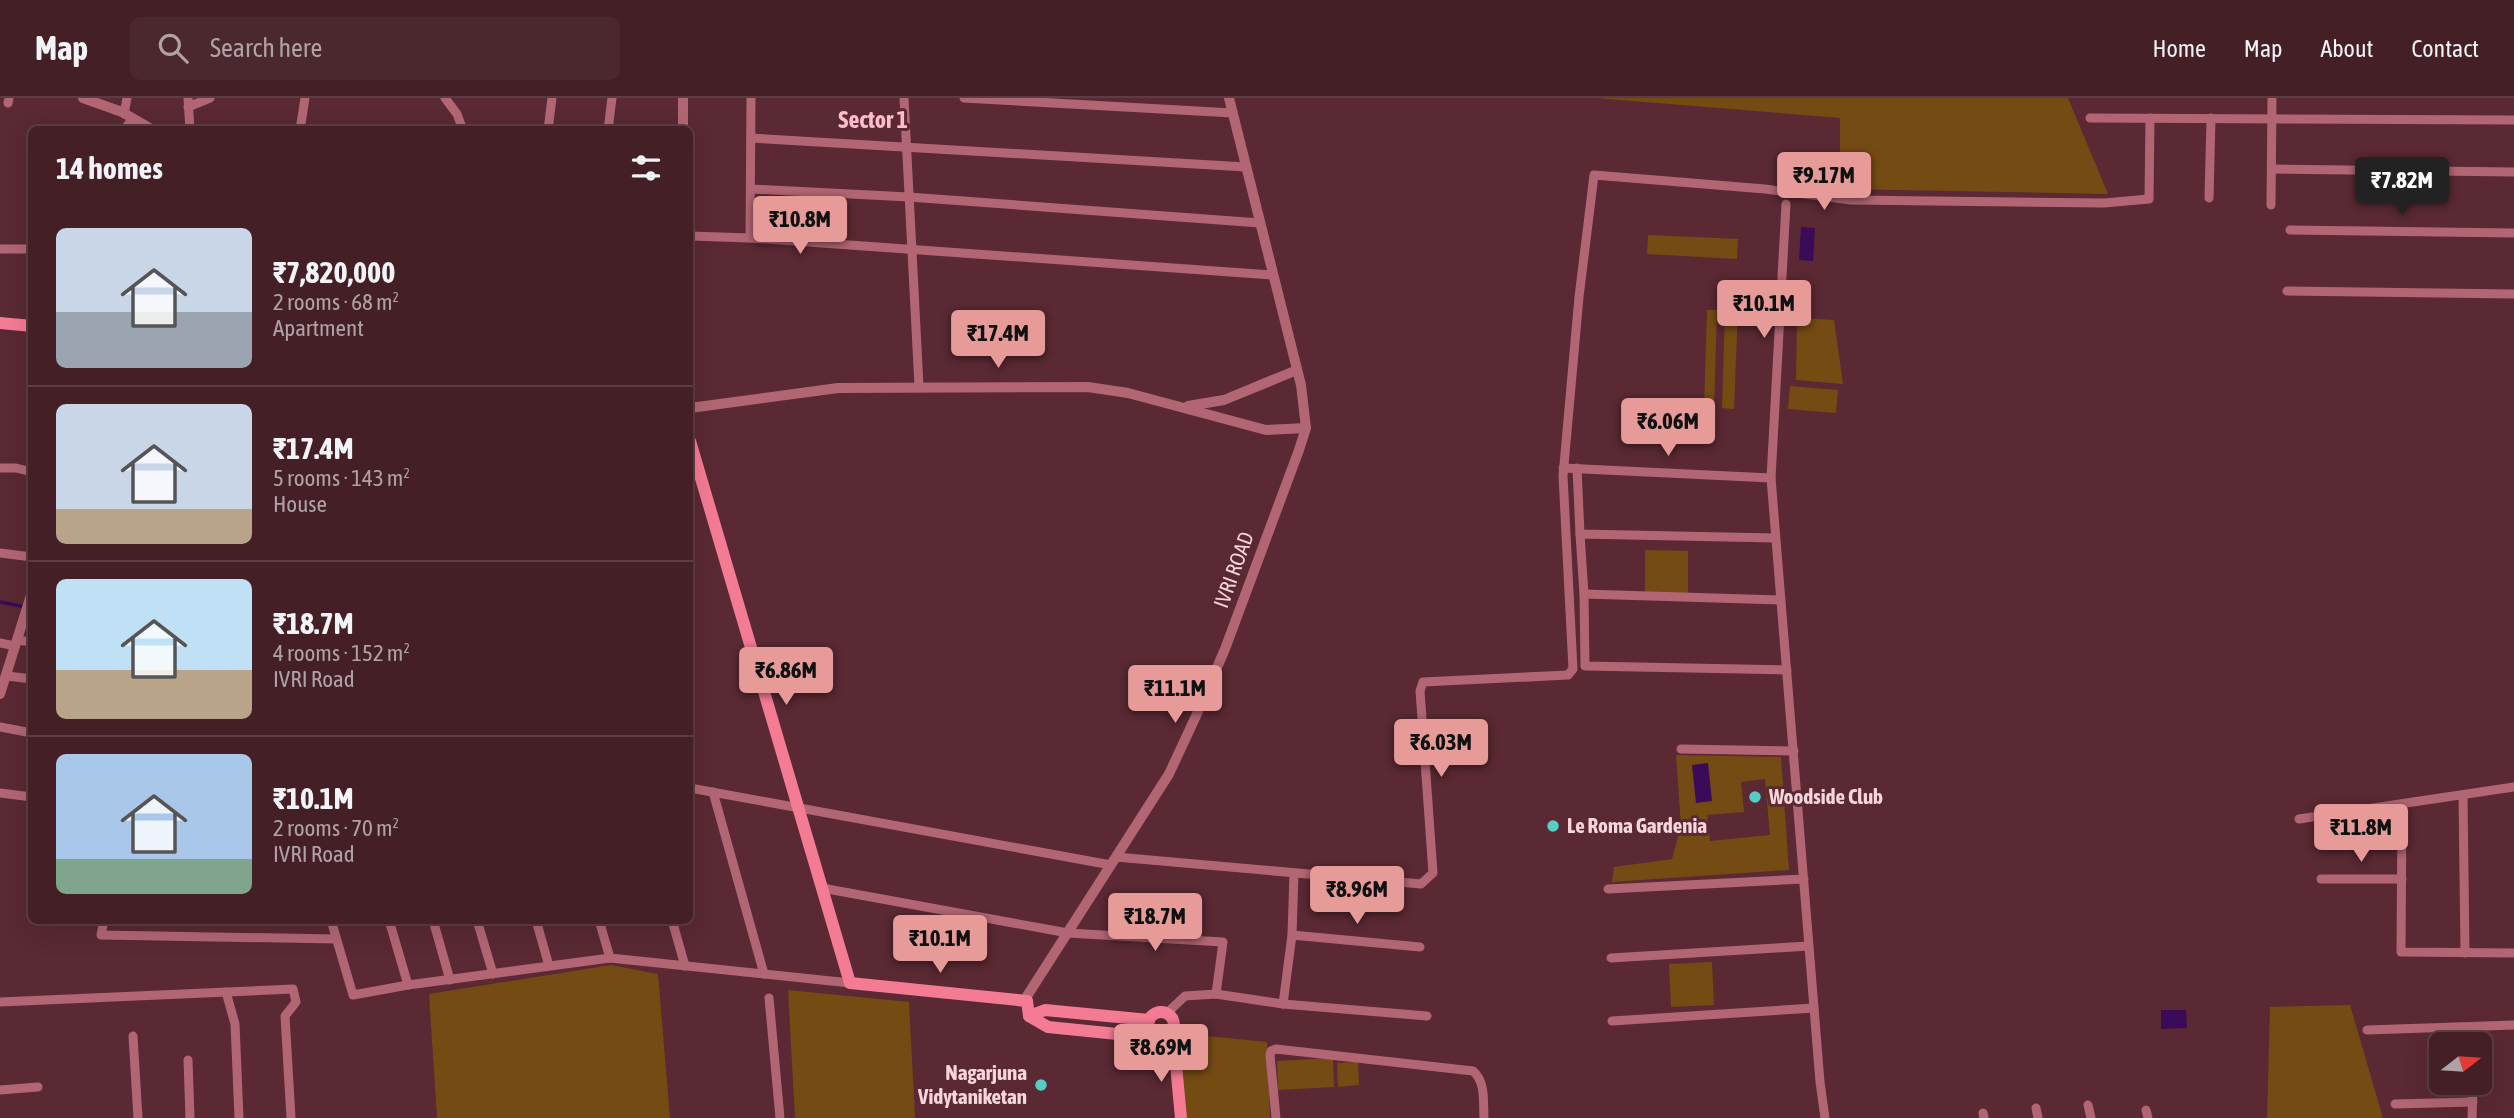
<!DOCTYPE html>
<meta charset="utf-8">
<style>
:root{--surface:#441f26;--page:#4b272e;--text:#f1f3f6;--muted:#afa2a7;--line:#5c3d43;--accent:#e69b98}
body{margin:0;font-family:"Asap Condensed",sans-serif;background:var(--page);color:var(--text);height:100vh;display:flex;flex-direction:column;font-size:26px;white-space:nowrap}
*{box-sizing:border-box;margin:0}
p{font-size:23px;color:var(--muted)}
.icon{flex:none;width:38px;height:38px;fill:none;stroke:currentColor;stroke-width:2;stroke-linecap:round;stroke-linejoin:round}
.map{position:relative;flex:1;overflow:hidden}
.sheet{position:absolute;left:28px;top:28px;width:665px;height:798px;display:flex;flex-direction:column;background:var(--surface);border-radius:10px;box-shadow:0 7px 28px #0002,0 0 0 2px var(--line)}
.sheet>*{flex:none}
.needle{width:46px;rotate:73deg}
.fabs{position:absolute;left:2429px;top:934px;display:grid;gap:14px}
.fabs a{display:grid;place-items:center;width:63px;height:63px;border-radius:10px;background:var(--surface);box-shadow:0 7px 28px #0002,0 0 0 2px var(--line);font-size:35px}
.price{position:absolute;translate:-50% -60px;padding:0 16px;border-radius:7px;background:var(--accent);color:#111;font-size:23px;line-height:46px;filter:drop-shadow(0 2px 4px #0008)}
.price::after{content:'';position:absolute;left:50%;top:42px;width:21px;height:16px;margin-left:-10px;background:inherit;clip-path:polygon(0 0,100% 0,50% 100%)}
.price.selected{background:#222;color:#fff}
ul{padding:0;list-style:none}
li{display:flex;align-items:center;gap:21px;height:175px;padding:0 28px}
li+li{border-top:2px solid var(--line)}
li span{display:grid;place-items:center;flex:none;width:196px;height:140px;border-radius:10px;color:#555}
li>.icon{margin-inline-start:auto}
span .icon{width:84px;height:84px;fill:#fffc;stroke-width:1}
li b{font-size:30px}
h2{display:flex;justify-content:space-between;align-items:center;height:84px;padding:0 28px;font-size:30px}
header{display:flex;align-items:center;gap:42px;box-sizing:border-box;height:98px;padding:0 35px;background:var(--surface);border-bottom:2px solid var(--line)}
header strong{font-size:33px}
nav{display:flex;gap:38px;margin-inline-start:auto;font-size:24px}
.search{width:490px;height:63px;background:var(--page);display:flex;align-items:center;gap:18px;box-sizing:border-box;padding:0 24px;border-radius:10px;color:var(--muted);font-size:26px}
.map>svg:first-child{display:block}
.green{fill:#754b14;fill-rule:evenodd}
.water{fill:#3b0a58}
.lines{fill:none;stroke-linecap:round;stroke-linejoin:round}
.stream{stroke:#3b0a58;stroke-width:3.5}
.minor{stroke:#b26674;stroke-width:9}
.tertiary{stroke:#b26674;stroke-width:10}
.secondary{stroke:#f47b94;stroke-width:12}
.poi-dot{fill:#55cec5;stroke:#5a2933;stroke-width:2.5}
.labels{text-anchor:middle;stroke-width:6;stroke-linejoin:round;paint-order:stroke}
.street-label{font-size:21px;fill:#f7d6db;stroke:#5a2933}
.poi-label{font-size:21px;font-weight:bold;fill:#f7d6db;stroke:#5a2933;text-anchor:start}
.quarter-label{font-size:24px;font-weight:bold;fill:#fcbdc7;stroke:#5a2933}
</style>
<header>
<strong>Map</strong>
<div class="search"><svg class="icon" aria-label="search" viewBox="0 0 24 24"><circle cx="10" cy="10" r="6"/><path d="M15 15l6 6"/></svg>Search here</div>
<nav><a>Home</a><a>Map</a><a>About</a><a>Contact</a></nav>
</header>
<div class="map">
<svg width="2514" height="1020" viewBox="0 0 2514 1020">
<rect width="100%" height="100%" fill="#5a2933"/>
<g class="green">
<path d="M 1596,0 L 2068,0 L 2108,96 L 1840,91 L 1840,20 Z"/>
<path d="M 1648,137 L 1738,141 L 1737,161 L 1647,156 Z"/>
<path d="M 1707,212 L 1717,212 L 1714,312 L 1704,311 Z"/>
<path d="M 1725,212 L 1738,213 L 1734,311 L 1722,310 Z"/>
<path d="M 1797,220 L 1834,222 L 1843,286 L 1796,282 Z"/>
<path d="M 1790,288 L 1838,292 L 1836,315 L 1788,311 Z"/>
<path d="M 1645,452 L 1688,453 L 1688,496 L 1645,495 Z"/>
<path d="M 1676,657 L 1781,659 L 1789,772 L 1612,784 L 1614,769 L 1672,761 L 1681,728 ZM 1765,681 L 1770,737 L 1710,743 L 1707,717 L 1744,714 L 1741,684 Z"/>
<path d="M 1712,864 L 1714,907 L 1671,909 L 1669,866 Z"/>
<path d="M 611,867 L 658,876 L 670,1020 L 437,1020 L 429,896 Z"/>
<path d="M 788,892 L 909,904 L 915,1020 L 795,1020 Z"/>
<path d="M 2350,907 L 2383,1020 L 2267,1020 L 2270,909 Z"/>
<path d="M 1177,935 L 1267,944 L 1270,1020 L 1185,1020 Z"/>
<path d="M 1333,960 L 1334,989 L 1278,992 L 1277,963 Z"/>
<path d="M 1358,964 L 1359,987 L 1338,989 L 1337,965 Z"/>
</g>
<g class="water">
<path d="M 1801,129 L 1815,130 L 1813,163 L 1799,162 Z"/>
<path d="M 1708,665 L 1712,703 L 1696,705 L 1692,667 Z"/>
<path d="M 2161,912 L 2186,912 L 2187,930 L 2161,931 Z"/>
</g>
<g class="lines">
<path class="stream" d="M 0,504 L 26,509"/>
<g class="minor">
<path d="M 188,0 L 190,32"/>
<path d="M 445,0 L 457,16 L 463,32"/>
<path d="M 904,0 L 919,288"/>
<path d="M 964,0 L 1233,15"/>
<path d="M 8,5 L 9,0"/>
<path d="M 188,9 L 210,0"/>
<path d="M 124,16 L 127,0"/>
<path d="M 2090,20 L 2514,22"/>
<path d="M 124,32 L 133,20"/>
<path d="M 300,32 L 305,0"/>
<path d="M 548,32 L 552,0"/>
<path d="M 608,32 L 612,0"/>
<path d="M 751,40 L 1246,69"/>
<path d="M 2272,71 L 2514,74"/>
<path d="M 751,91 L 909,99 L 1260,125"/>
<path d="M 2209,100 L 2211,20"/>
<path d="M 1786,106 L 1771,380 L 1820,984 L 1825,1020"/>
<path d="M 2271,107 L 2272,0"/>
<path d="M 2290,132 L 2514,135"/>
<path d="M 690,138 L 750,140 L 1273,177"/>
<path d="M 750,140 L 751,0"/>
<path d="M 0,151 L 32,151"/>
<path d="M 2287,193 L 2514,196"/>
<path d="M 0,370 L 16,370 L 32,374"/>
<path d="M 1563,370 L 1771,380"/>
<path d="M 1577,370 L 1580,436"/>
<path d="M 1775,440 L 1580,436 L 1584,496 L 1585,568 L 1787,572"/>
<path d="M 0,455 L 32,459"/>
<path d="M 1584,496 L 1781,502"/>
<path d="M 17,542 L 32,544"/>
<path d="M 0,545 L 15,548"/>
<path d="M 7,578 L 32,581"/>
<path d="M 0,629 L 32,635"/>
<path d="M 1681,651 L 1794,653"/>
<path d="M 690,690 L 1111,767"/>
<path d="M 713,694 L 764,876"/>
<path d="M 0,695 L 32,699"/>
<path d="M 2463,697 L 2465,855"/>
<path d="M 2402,706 L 2401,854 L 2514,855"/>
<path d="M 2299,721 L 2514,689"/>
<path d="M 1116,759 L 1421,786 L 1433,775 L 1420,593 L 1423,584 L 1568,577 L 1573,571 L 1563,378 L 1579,199 L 1594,77 L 1765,91 L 1851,102 L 2104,105 L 2149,101 L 2150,20"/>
<path d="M 2321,781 L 2402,781"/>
<path d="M 822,790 L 1068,835 L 1223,844 L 1216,896"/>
<path d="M 1608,791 L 1804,781"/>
<path d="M 104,822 L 101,837 L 336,841"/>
<path d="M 331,822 L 353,897 L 408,887"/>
<path d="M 389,822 L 408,887 L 610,860 L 850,885"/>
<path d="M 433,822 L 450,882"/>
<path d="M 477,822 L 493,876"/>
<path d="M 536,822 L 549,868"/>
<path d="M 599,822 L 610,860"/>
<path d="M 672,822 L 685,868"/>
<path d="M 1292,837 L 1420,849"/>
<path d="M 1611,860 L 1809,848"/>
<path d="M 226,894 L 235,926 L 239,1020"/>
<path d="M 769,900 L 780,1020"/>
<path d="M 0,904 L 293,891 L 296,904 L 285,918 L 291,1020"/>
<path d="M 1283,906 L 1292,837 L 1294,775"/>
<path d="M 1167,915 L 1185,898 L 1216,896 L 1283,906 L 1427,918"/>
<path d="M 1612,923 L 1814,910"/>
<path d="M 2367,932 L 2514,927"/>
<path d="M 133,938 L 138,1020"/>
<path d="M 188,962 L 190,1020"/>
<path d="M 0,992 L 38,989"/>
<path d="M 2395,1006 L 2473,1004"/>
<path d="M 2088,1007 L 2091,1020"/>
<path d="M 2036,1010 L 2038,1020"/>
<path d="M 2146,1012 L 2148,1020"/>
<path d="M 1983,1015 L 1984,1020"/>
<path d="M 1276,1020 L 1270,957 L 1271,953 L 1276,951 L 1473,973 C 1486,984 1483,1004 1484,1020"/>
<path d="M 2472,1020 L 2473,990"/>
</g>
<g class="tertiary">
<path d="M 83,0 L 122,14 L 153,32"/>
<path d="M 683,32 L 683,0"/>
<path d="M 1188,308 L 1224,302 L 1297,272"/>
<path d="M 690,310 L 838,290 L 1088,289 L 1128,295 L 1266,332 L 1306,330"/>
<path d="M 0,596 L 32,494"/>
<path d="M 1027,903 L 1027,898 L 1169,676 L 1196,618 L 1225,551 L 1299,352 L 1306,330 L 1301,287 L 1229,0"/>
</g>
<g class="secondary">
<path d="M 0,225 L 32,228"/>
<path d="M 690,343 L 850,885 L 1027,903 L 1029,918 L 1048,929 L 1147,939 L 1152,936"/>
<circle cx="1161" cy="927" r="13"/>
<path d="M 1029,918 L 1045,912 L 1149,922"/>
<path d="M 1164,939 L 1174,946 L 1181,1020"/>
</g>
</g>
<g class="poi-dot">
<circle cx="1755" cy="699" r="7"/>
<circle cx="1553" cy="728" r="7"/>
<circle cx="1041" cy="987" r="7"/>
</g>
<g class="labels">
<g class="street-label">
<text transform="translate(1234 472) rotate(-70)" y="7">IVRI ROAD</text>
</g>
<g class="poi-label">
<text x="1769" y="706">Woodside Club</text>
<text x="1567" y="735">Le Roma Gardenia</text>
<text x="1027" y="982" text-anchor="end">Nagarjuna<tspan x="1027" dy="24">Vidytaniketan</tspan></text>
</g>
<g class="quarter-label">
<text x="873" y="30">Sector 1</text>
</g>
</g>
</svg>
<div class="fabs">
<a><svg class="needle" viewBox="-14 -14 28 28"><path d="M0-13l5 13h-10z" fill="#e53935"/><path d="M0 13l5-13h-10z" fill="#afa2a7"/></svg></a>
</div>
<b class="price" style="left:1824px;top:114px">₹9.17M</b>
<b class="price selected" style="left:2402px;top:119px">₹7.82M</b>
<b class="price" style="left:800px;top:158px">₹10.8M</b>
<b class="price" style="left:1764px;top:242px">₹10.1M</b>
<b class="price" style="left:998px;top:272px">₹17.4M</b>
<b class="price" style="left:1668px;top:360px">₹6.06M</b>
<b class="price" style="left:786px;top:609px">₹6.86M</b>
<b class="price" style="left:1175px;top:627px">₹11.1M</b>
<b class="price" style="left:1441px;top:681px">₹6.03M</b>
<b class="price" style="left:2361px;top:766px">₹11.8M</b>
<b class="price" style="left:1357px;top:828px">₹8.96M</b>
<b class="price" style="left:1155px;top:855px">₹18.7M</b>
<b class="price" style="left:940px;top:877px">₹10.1M</b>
<b class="price" style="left:1161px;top:986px">₹8.69M</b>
<section class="sheet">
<h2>14 homes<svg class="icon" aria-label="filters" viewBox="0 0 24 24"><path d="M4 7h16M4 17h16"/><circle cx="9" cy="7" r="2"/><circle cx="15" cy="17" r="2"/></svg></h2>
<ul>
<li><span style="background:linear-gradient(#c9d6e8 60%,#9aa5b1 0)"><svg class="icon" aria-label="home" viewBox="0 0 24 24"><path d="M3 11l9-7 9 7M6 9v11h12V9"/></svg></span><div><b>₹7,820,000</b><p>2 rooms · 68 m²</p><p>Apartment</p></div></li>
<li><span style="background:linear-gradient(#c9d6e8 75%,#b9a48a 0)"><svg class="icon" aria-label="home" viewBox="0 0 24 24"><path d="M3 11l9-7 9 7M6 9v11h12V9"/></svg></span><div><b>₹17.4M</b><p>5 rooms · 143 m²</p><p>House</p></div></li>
<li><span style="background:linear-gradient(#bfe0f5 65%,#b9a48a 0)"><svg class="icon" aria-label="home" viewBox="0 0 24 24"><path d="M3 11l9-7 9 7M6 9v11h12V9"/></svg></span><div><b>₹18.7M</b><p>4 rooms · 152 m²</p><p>IVRI Road</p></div></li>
<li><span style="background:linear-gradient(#a9c7e8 75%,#7fa58c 0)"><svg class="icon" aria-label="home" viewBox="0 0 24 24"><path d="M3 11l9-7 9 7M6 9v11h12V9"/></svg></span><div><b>₹10.1M</b><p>2 rooms · 70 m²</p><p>IVRI Road</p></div></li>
</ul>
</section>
</div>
